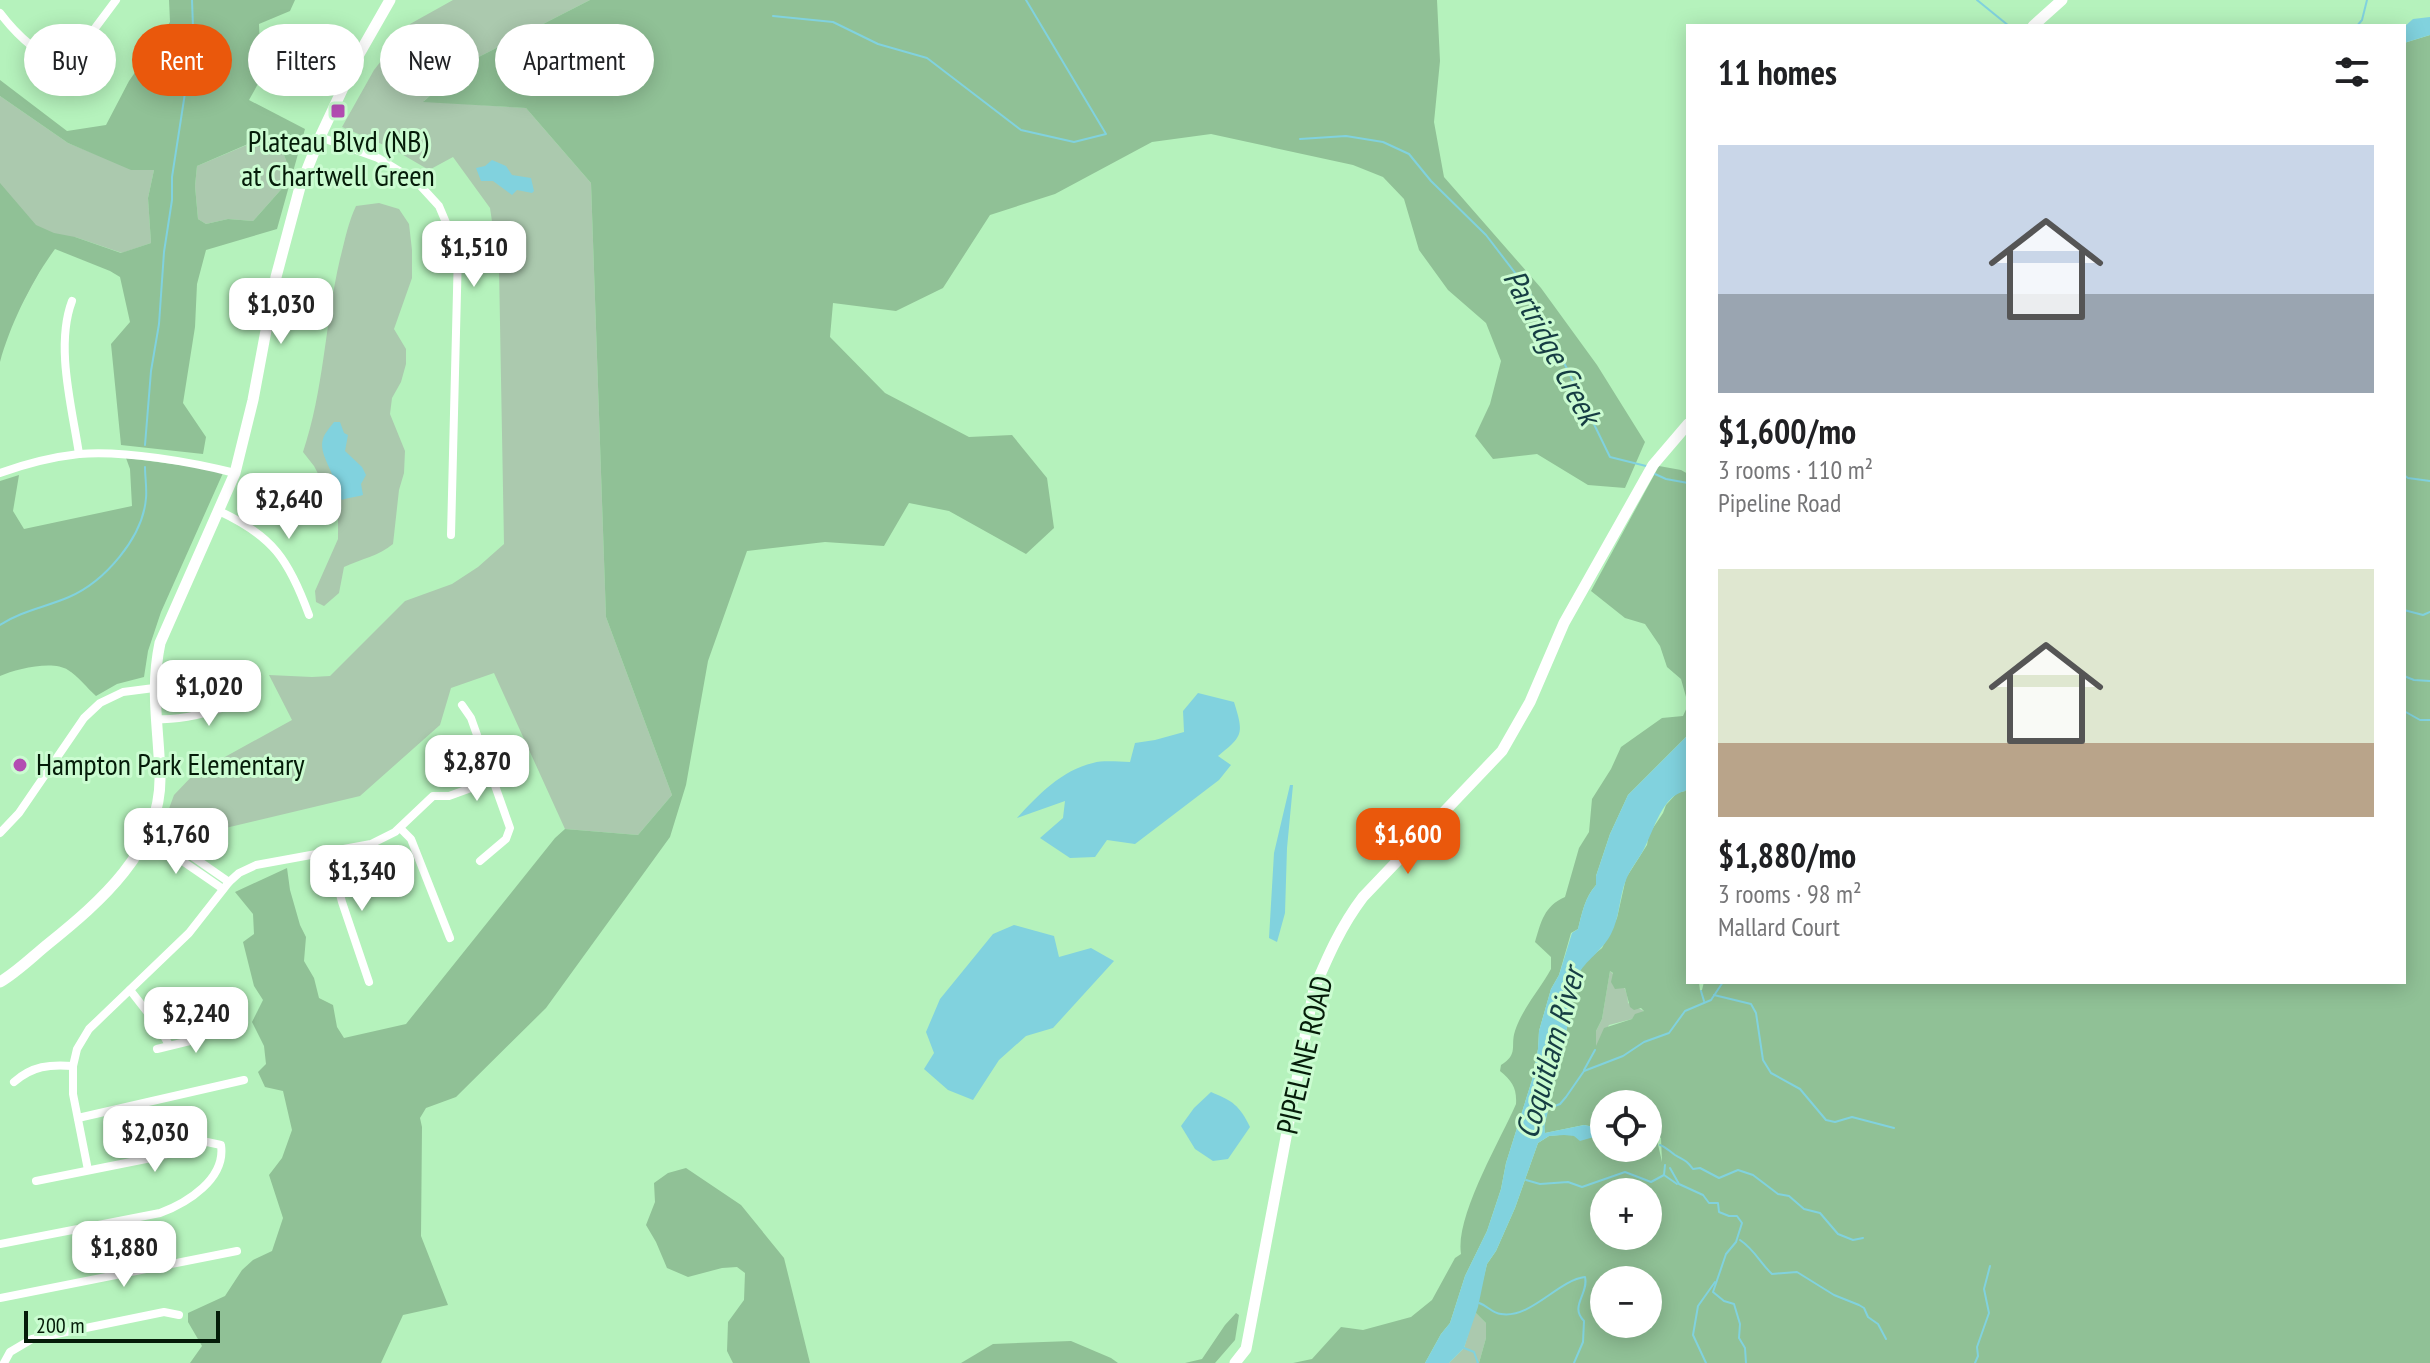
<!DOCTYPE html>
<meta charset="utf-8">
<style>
:root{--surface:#fff;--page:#f2f2f2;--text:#202124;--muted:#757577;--accent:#ea580c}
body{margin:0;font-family:"PT Sans Narrow",sans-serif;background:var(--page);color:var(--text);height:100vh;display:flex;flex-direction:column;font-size:30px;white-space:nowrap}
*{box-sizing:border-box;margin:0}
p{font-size:26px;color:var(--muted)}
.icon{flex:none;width:44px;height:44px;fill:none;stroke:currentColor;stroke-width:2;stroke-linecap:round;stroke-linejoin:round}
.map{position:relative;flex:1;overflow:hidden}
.sheet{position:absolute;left:1686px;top:24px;width:720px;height:960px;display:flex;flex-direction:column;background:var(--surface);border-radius:0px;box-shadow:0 4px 20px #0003}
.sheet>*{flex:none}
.hud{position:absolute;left:24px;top:24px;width:760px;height:72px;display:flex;gap:16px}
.fabs{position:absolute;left:1590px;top:1090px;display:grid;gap:16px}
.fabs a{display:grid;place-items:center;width:72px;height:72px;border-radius:50%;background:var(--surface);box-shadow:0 4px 20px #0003;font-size:40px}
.scale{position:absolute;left:24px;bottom:20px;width:196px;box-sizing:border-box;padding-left:8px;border:4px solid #051c09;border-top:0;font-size:22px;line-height:28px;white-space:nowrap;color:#051c09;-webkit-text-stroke:6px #cbfcd1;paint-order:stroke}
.price{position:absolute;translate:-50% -68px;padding:0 18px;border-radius:16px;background:#fff;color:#222;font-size:26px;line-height:52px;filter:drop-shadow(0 2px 4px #0008)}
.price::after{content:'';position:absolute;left:50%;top:48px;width:24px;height:18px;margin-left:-12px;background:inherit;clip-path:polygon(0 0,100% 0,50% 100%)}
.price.selected{background:var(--accent);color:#fff}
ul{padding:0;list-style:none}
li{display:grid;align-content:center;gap:16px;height:424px;padding:0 32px}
li span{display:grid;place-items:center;height:248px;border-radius:0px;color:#555}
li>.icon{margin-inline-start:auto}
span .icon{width:144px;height:144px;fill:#fffc;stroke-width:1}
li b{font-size:34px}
h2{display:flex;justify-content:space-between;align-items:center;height:96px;padding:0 32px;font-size:34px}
.tag{padding:0 28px;border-radius:36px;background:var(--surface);box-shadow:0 4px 20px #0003;font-size:28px;line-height:72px}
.tag.selected{background:var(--accent);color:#fff}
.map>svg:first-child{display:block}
.green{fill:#abc9ae}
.forest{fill:#90c196;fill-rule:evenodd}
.water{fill:#81d2de}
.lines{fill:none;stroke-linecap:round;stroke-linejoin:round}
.stream{stroke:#81d2de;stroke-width:2}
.street{stroke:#fff;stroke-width:8}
.secondary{stroke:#fff;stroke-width:11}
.poi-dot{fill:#b34db2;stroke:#cbfcd1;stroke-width:3}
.labels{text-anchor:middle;stroke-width:6;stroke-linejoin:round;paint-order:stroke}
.poi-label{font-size:30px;fill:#051c09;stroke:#cbfcd1}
.street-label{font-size:30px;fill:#051c09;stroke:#cbfcd1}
.water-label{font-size:32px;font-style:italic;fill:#163d43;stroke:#cbfcd1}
</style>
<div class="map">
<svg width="2430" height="1363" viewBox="0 0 2430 1363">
<rect width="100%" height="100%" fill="#b5f2bc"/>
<g class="green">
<path d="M 453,0 L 590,0 L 467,63 L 424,101 L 526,108 L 591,183 L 606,617 L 672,795 L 638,835 L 565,829 L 494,673 L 451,688 L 440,725 L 360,796 L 213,831 L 197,849 L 163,825 L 174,795 L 194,774 L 292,720 L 269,675 L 312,677 L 330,676 L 405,601 L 452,584 L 478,567 L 504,544 L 499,268 L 490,208 L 453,157 L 429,170 L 393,149 L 342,127 L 374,70 L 410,24 Z"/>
<path d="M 0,96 L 68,143 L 95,154 L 154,170 L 148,198 L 151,243 L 122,253 L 75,237 L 54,244 L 0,345 Z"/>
<path d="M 249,144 L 272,150 L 284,155 L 289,168 L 286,184 L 253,221 L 228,219 L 206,224 L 198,219 L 195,186 L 197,166 Z"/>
<path d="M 379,203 L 399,209 L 409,224 L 412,250 L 412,278 L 394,329 L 406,349 L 406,364 L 401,382 L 392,398 L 390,414 L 405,451 L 404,473 L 399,490 L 393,544 C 379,556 361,559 344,567 L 339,593 L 324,606 L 316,602 L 315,591 L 338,539 L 338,512 L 314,466 L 303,452 C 324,390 325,323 340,259 C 345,240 348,223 356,206 Z"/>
<path d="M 1610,971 C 1620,980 1628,989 1628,1003 L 1644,1011 L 1632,1019 L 1609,1025 L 1595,1050 L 1596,1031 L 1602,1019 Z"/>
<path d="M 1475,1312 L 1486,1323 L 1486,1338 L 1479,1363 L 1449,1363 L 1464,1348 Z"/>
</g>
<g class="forest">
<path d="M 169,0 L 295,0 L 290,11 L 259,24 L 260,51 L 269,64 L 249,100 L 305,129 L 277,229 L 206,250 L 197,284 L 195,327 L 183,403 L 206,437 L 203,454 L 121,445 L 111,344 L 130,322 L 120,277 L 110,271 L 55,249 C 32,280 10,325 0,362 L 0,183 L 36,225 L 54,233 L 75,237 L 121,253 L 151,243 L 148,198 L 154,170 L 131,170 L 68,143 L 0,96 L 0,80 L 67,131 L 106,125 L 129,81 L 170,22 ZM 248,144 L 272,150 L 284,155 L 289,168 L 286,184 L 253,221 L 228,219 L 206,224 L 198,219 L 195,186 L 197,166 Z"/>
<path d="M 590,0 L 1437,0 L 1440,61 L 1434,122 L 1444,177 L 1541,288 L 1597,365 L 1645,442 L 1625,488 L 1588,485 L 1537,454 L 1493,459 L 1475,436 L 1490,404 L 1501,361 L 1486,323 L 1448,290 L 1419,250 L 1404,199 L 1383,177 L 1353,165 L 1211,134 L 1152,142 L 1055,194 L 990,215 L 943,288 L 896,311 L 833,303 L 830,337 L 885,393 L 969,437 L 1012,435 L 1047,478 L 1054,528 L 1026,554 L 949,511 L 909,503 L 884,546 L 825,542 L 747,551 L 708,661 L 686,785 L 670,837 L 546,1008 L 456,1097 L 426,1108 L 420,1118 L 422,1127 L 421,1236 L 448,1305 L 403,1315 L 381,1363 L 190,1363 L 202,1346 L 188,1322 L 188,1313 L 225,1296 L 242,1270 L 253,1260 L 272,1251 L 283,1218 L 269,1175 L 282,1158 L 292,1130 L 283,1091 L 265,1087 L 258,1072 L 266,1064 L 264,1046 L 252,1022 L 263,1000 L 254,986 L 243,942 L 254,934 L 253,914 L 235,892 L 287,868 L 290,890 L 300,925 L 306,937 L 304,961 L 314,978 L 319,998 L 333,1005 L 337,1027 L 344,1038 L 406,1024 L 555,838 L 565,829 L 638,835 L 672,795 L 606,617 L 591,183 L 526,108 L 423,102 L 467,63 Z"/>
<path d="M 2430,35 L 2430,1363 L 1479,1363 L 1486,1338 L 1486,1323 L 1475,1312 L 1487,1264 L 1496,1251 L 1515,1208 L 1538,1143 L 1549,1136 L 1570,1134 L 1589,1138 L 1604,1134 L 1604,1148 L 1648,1148 L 1648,1136 L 1657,1140 L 1662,1162 L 1661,1138 L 1651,1128 L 1648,1128 L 1648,1104 L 1604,1104 L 1604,1124 L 1594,1127 L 1584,1125 L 1545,1133 L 1544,1127 L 1571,1010 L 1573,984 L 1585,962 L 1602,948 L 1617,918 L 1626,878 L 1647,845 L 1649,834 L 1663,813 L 1666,805 L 1677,793 L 1685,791 L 1688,787 L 1687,962 L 1688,982 L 1699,982 L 1700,991 L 1702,990 L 1704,982 L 2404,982 L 2404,43 ZM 1610,971 L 1613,973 L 1611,982 L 1615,989 L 1625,988 L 1630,1007 L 1634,1010 L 1641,1008 L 1644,1011 L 1635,1014 L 1632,1019 L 1604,1028 L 1596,1046 L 1596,1031 L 1602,1019 ZM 1604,1192 L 1648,1192 L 1648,1236 L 1604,1236 ZM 1604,1280 L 1648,1280 L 1648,1324 L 1604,1324 Z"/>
<path d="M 126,458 L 204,468 L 223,473 L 161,612 L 148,651 L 144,677 L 117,684 L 96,696 C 87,688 78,676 68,670 C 53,660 16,669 0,676 L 0,481 L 19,475 L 13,511 L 24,529 L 132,506 L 130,469 Z"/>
<path d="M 1659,466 L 1681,470 L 1688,474 L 1688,704 L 1681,679 L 1667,667 L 1660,646 L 1645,624 L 1625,618 L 1591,591 Z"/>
<path d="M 1688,705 L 1688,735 L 1628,795 L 1610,834 L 1596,876 L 1596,885 C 1585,897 1582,913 1578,929 L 1571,933 L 1559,975 L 1551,989 L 1539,1031 L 1538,1049 L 1532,1080 L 1506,1163 L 1501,1189 L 1487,1231 L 1465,1276 L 1450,1323 L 1441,1334 L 1425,1363 L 1293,1363 L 1312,1359 L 1341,1327 L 1363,1330 L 1411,1317 L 1432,1300 L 1455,1258 L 1461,1254 C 1455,1216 1500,1141 1516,1104 C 1517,1088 1512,1081 1500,1071 L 1501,1065 C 1519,1054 1510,1046 1515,1031 C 1522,1009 1540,989 1551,969 L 1551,957 L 1535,942 C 1541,922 1544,906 1565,897 L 1579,848 L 1589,832 L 1592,799 L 1611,769 L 1621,747 L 1662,718 L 1683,716 Z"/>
<path d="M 686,1168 L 741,1205 L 784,1258 L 810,1363 L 733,1363 L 727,1351 L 728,1322 L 744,1300 L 745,1273 L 737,1267 L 722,1268 L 688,1277 L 667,1268 L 656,1242 L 646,1225 L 655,1202 L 654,1183 L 668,1173 Z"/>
<path d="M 1236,1313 L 1239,1315 L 1235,1340 L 1215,1363 L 1185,1363 L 1202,1359 L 1225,1325 Z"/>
<path d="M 1071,1341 L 1111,1358 L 1118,1363 L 961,1363 L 993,1344 Z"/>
</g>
<g class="water">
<path d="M 2430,17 L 2430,35 L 2404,43 L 2404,27 L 2413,19 Z"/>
<path d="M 492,160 L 506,166 L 512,175 L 531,178 L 534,191 L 532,193 L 517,190 L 512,195 L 493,181 L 481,181 L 476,168 L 485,166 Z"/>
<path d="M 334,422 L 340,422 L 344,433 L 348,435 L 345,451 L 362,467 L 366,475 L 361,484 L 363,495 C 356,497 350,497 342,500 L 338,494 L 329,491 L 335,486 C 334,471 318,453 323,439 C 324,434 331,426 334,422 Z"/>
<path d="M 1198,693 L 1234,702 C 1244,734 1243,736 1218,756 L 1231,765 L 1219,780 L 1135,844 L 1107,840 L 1095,857 L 1070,858 L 1040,838 L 1063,818 L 1065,801 L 1017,818 C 1038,795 1062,770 1093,763 C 1104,760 1118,762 1130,762 L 1135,743 L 1155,740 L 1184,732 L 1183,711 Z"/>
<path d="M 1688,735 L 1688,787 L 1685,791 C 1662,796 1654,830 1644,849 C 1639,859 1630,869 1626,880 C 1619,897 1620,917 1611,934 C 1601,953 1583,961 1574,982 C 1570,992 1572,1002 1570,1012 C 1565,1043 1555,1073 1548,1102 C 1550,1113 1543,1122 1545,1133 L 1584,1125 L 1594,1127 L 1604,1124 L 1604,1134 L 1580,1141 L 1574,1136 L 1564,1135 L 1549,1136 L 1538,1143 L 1515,1208 L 1496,1251 L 1487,1264 L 1478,1307 L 1464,1348 L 1449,1363 L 1425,1363 L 1441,1334 L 1450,1323 L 1465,1276 L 1487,1231 L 1501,1189 L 1506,1163 L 1532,1080 L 1538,1049 L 1539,1031 L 1551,989 L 1559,975 L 1572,933 L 1578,929 C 1582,913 1585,897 1596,885 L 1596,876 L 1610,834 L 1628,795 Z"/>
<path d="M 1290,785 L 1293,785 L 1287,848 L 1285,913 L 1277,942 L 1269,938 L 1274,853 Z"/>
<path d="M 1014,925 L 1054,936 L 1059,957 L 1091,948 L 1114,961 L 1053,1028 L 1026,1036 L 999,1060 L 973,1100 L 948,1090 L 924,1069 L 934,1053 L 926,1032 L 940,999 L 993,934 Z"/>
<path d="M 1211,1092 C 1233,1101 1239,1105 1250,1127 L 1228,1159 L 1213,1161 L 1195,1149 L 1181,1126 L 1194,1108 Z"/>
</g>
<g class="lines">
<g class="stream">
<path d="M 1977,0 L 2009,26"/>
<path d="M 773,16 L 833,22 L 878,44 L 927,58 L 1021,130 L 1074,142 L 1106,134 L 1026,0"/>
<path d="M 2357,26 L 2362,20 L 2367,0"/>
<path d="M 1300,139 L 1346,136 L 1383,142 L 1409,154 L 1431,181 L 1486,235 L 1529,291 L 1610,457 L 1646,466"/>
<path d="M 145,445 L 151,371 L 159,324 L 164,252 L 172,200 L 172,177 L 187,80 L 194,54 L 192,0"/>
<path d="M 1655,474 L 1666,479 L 1688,483"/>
<path d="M 2404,475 L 2408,478 L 2430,481"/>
<path d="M 2404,610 L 2423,615 L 2430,612"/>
<path d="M 0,625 C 21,611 46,607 69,597 C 104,582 143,538 146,498 C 147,488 145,477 145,467"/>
<path d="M 2404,676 L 2414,680 L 2430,681"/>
<path d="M 2404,711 L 2420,720 L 2430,720"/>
<path d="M 1701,991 L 1704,1001"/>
<path d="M 1714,995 L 1751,1004 L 1756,1013 L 1763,1060 L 1771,1073 L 1800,1089 L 1826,1120 L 1835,1122 L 1852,1117 L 1894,1128"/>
<path d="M 1584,1070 L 1595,1050"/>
<path d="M 1550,1108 L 1560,1104 L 1566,1097 L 1584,1071 L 1623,1056 L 1644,1042 L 1669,1033 L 1685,1011 L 1711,1000 L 1723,982"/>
<path d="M 1660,1145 C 1666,1147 1669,1151 1675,1155 C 1685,1161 1685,1159 1693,1169 L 1700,1168 L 1719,1178 L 1738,1170 L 1753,1175 L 1778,1194 L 1789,1196 L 1804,1209 L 1820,1213 L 1838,1234 L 1853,1240 L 1863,1238"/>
<path d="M 1665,1165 L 1664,1175 L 1677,1184"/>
<path d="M 1670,1168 L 1679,1184 L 1703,1195 L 1709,1203 L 1718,1203 L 1719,1212 L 1729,1216 L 1737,1216 L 1742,1223 L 1736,1242 L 1726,1254 L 1713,1292 L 1724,1301 L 1734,1304 L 1740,1324 L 1739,1338 L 1745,1348 L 1746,1363"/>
<path d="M 1526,1180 L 1540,1184 L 1568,1182 L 1582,1187 L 1625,1172 L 1651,1182 L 1664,1175"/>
<path d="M 1740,1240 C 1755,1250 1760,1263 1772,1274 L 1797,1272 L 1834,1295 L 1859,1305 L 1864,1308 L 1868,1317 L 1878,1324 L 1886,1339"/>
<path d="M 1479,1303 C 1488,1306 1492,1313 1501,1314 C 1531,1319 1558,1280 1585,1277 C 1589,1294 1569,1306 1584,1321 L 1583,1342 L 1574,1363"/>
<path d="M 1464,1348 L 1474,1352 L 1478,1363"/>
<path d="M 1706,1363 L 1693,1335 L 1698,1306 L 1715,1282"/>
<path d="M 1975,1363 L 1978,1356 L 1977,1347 L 1989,1313 L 1984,1289 L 1990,1266"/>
</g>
<g class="street">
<path d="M 0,13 C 18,37 39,55 66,67 L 116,0"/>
<path d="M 296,57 C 323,41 329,47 358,56"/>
<path d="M 320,137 L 378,158 L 417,182 L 439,206 L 458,251 L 451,535"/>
<path d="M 72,301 C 55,346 72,407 79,454"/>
<path d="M 0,473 C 25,464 52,457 79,454 C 123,450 192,462 235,473"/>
<path d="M 219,511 C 273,536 289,560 309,615"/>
<path d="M 462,705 L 471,718 L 510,828 L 506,839 L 480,861"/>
<path d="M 156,719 C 191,721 223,707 257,697"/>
<path d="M 150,827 L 229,882"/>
<path d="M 400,828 L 411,839 L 450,938"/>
<path d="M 0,833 L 19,813 L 84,718 L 100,703 L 123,692 L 154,688"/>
<path d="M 146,836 L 223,889"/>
<path d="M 329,852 L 342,902 L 369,982"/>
<path d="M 130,990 L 159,1027 L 169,1045"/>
<path d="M 157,1049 L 198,1039 L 208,1032"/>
<path d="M 14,1082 C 32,1066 50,1064 73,1066"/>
<path d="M 78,1118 L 244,1080"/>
<path d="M 88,1170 L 73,1094 L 73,1066 L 77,1049 L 89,1029 L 189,933 L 229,882 L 239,873 L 256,865 L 371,844 L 395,832 L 433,796 L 449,796 L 493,780"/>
<path d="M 0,1244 L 160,1213 C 187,1203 226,1179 221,1145 L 207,1142 L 161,1156 L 36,1181"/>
<path d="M 0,1298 L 237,1251"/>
<path d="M 4,1363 L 10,1352 L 32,1339 L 164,1312 L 179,1315"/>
</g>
<g class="secondary">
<path d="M 2033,26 L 2062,0"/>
<path d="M 0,982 C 17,972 32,957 48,944 C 100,902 161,850 160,777 C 159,730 150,690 160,643 L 235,473 L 253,400 L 276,277 L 300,187 L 320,137 L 358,56 L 390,0"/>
<path d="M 1235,1363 L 1246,1349 L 1314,989 C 1328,956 1341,926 1363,897 L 1502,751 L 1530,702 L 1564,623 L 1653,465 L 1688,424"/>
</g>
</g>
<g class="poi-dot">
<rect x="330" y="103" width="16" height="16" rx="4"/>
<circle cx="20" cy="765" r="8"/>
</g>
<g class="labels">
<g class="poi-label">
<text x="338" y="152">Plateau Blvd (NB)<tspan x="338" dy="34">at Chartwell Green</tspan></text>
<text x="36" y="775" text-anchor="start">Hampton Park Elementary</text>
</g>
<g class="street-label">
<text transform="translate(1305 1055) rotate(-77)" y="10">PIPELINE ROAD</text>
</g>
<g class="water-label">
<text transform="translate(1552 347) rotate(62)" y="11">Partridge Creek</text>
<text transform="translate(1550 1053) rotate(-74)" y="11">Coquitlam River</text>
</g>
</g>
</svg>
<div class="fabs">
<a><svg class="icon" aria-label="locate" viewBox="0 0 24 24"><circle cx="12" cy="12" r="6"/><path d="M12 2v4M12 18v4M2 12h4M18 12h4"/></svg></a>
<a>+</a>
<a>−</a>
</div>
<div class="scale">200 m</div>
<b class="price" style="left:474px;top:289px">$1,510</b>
<b class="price" style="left:281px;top:346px">$1,030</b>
<b class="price" style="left:289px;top:541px">$2,640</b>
<b class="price" style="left:209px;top:728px">$1,020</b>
<b class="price" style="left:477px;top:803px">$2,870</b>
<b class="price" style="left:176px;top:876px">$1,760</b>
<b class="price selected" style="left:1408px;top:876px">$1,600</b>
<b class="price" style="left:362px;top:913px">$1,340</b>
<b class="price" style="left:196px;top:1055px">$2,240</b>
<b class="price" style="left:155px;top:1174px">$2,030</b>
<b class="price" style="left:124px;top:1289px">$1,880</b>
<div class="hud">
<a class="tag">Buy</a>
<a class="tag selected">Rent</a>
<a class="tag">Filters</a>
<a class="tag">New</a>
<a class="tag">Apartment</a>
</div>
<section class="sheet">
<h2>11 homes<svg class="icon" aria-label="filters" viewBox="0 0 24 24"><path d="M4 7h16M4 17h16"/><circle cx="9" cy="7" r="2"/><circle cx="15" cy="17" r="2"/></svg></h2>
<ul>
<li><span style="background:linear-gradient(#c9d6e8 60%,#9aa5b1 0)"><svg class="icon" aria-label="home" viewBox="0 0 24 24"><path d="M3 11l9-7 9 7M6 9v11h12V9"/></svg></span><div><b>$1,600/mo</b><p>3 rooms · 110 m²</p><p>Pipeline Road</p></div></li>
<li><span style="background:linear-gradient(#dfe7d0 70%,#b9a48a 0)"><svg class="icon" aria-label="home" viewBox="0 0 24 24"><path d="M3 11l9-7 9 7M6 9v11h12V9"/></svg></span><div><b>$1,880/mo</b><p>3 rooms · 98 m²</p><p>Mallard Court</p></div></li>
</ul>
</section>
</div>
